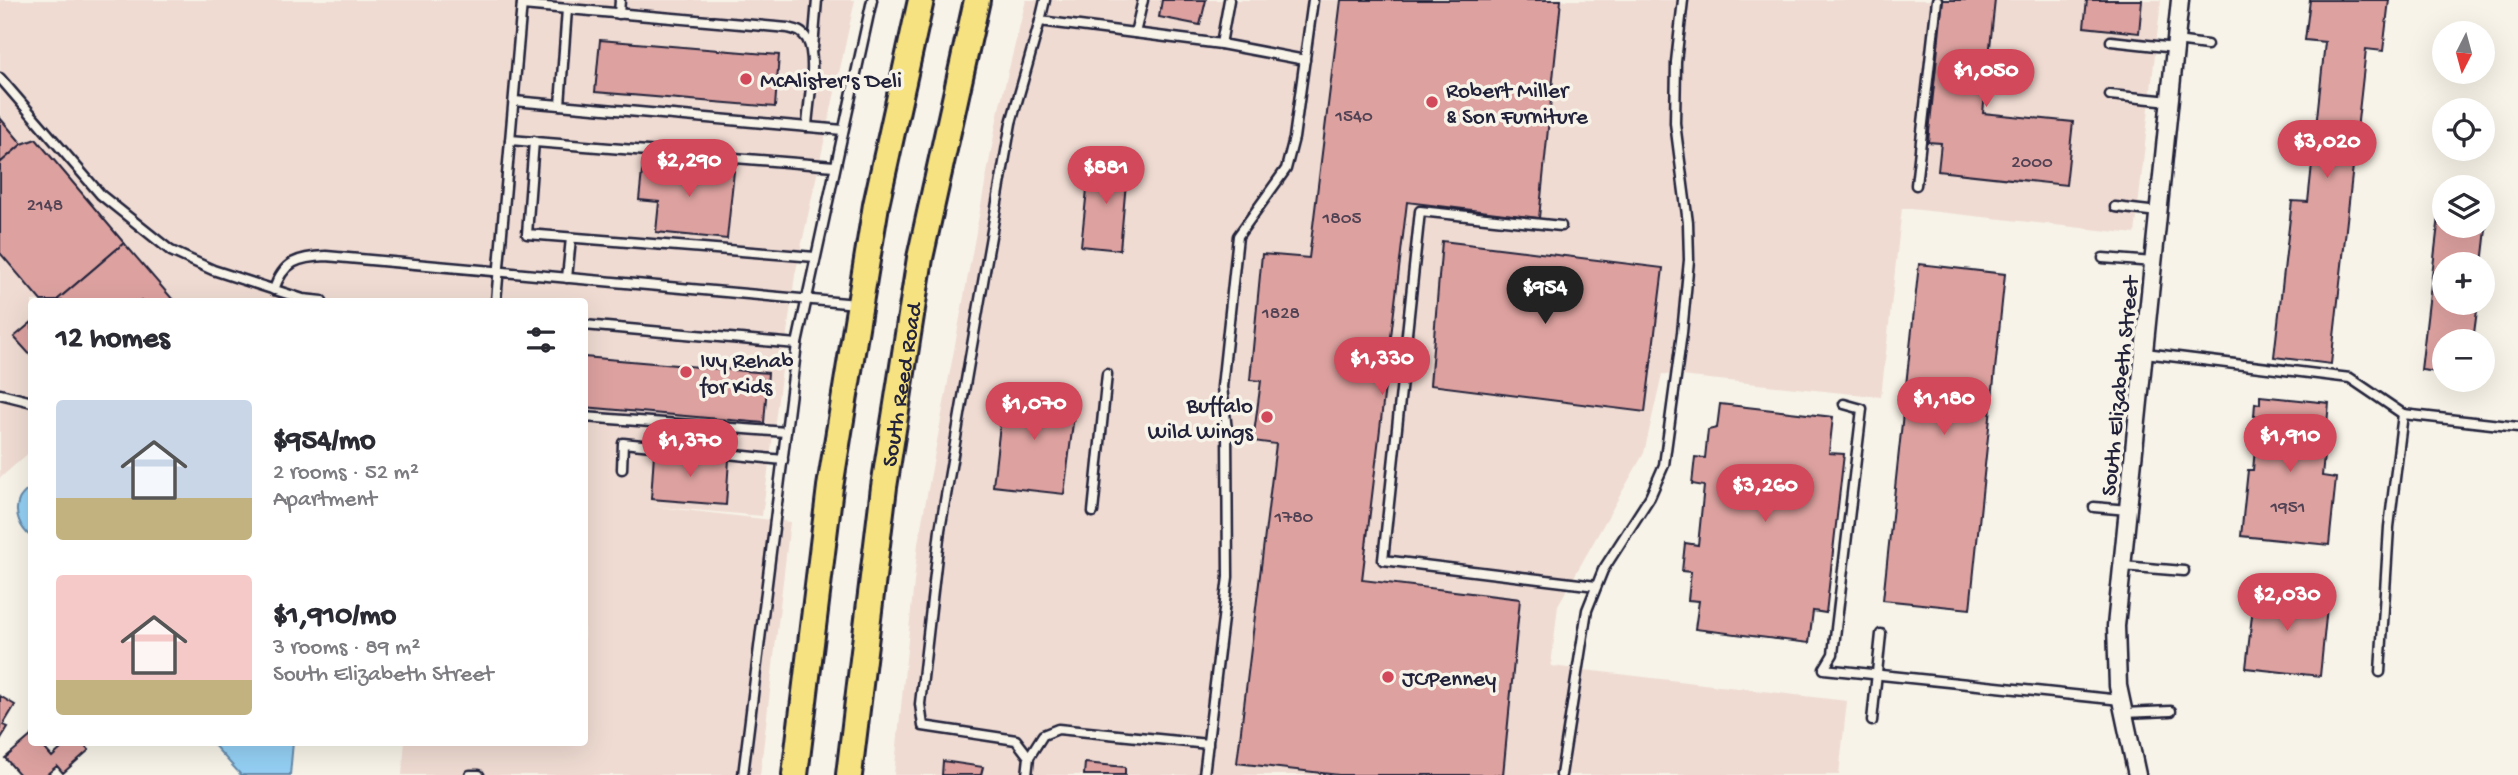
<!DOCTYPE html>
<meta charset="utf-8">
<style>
:root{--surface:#fff;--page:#f2f2f3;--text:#2b2b33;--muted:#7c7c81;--accent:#d1495b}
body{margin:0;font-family:"Gochi Hand",sans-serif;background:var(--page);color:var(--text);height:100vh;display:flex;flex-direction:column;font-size:26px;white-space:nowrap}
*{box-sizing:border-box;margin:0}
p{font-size:23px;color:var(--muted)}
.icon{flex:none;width:38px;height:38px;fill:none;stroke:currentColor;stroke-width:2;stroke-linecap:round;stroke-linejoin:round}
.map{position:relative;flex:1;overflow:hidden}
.sheet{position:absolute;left:28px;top:298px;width:560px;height:448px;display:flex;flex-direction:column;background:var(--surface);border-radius:7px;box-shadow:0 7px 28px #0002}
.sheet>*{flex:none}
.needle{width:46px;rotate:186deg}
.fabs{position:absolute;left:2432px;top:21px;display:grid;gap:14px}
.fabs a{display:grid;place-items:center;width:63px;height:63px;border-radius:50%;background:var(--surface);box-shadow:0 7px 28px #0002;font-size:35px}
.price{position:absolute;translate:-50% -60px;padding:0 16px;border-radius:24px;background:var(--accent);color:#fff;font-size:23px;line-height:46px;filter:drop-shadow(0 2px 4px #0008)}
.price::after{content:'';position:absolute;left:50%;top:42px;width:21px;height:16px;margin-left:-10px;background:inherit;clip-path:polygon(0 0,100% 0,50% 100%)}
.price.current{background:#222;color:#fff}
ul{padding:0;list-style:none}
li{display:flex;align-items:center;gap:21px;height:175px;padding:0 28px}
li span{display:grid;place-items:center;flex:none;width:196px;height:140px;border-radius:7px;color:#555}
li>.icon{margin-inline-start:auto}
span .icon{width:84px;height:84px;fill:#fffc;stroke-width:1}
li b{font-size:30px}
h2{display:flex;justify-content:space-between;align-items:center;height:84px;padding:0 28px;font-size:30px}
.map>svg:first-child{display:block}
.built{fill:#efdbd2}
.water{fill:#94d0f4;stroke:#668aaa;stroke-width:2}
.building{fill:#dda2a0;stroke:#22223b;stroke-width:2}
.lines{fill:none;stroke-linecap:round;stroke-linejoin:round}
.service-casing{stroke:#22223b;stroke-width:13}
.minor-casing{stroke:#22223b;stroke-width:21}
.primary-casing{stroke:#22223b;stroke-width:30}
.service{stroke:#f7f3e8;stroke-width:8}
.minor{stroke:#f7f3e8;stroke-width:16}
.primary{stroke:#f6e281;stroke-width:24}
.poi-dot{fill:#d1495b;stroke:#f7f3e8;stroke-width:2.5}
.labels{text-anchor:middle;stroke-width:7;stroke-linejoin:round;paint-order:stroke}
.number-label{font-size:19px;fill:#514254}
.poi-label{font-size:23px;fill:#22223b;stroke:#f7f3e8;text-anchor:start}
.street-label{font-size:23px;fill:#22223b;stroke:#f7f3e8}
</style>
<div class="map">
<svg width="2518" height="775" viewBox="0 0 2518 775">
<rect width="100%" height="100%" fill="#f7f3e8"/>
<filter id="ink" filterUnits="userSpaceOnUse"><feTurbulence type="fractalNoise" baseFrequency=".0143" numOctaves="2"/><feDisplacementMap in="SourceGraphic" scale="14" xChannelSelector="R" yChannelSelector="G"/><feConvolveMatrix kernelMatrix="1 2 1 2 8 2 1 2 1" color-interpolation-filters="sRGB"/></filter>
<g filter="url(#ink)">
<g class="built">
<path d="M 0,0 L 855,0 L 795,275 L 762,516 L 649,506 L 790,522 L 760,775 L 402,775 L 405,742 L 584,742 L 584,301 L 32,301 L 31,451 L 0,478 Z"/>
<path d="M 1026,0 L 2161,0 L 2135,234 L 1902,208 L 1881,397 L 1662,374 L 1644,453 L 1558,605 L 1551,666 L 1847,701 L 1839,775 L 894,775 L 918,543 L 999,109 Z"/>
</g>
<g class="water">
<path d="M 31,486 L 31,537 C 21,529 13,513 19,500 C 21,495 28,490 31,486 Z"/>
<path d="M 211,742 L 293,742 L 290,775 L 241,775 Z"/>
</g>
<g class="building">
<path d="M 1162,0 L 1206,0 L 1200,25 L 1159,17 Z"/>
<path d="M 1341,0 L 1561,0 L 1539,218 L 1407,202 L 1362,580 L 1520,599 L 1503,775 L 1339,775 L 1237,763 L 1276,444 L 1253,441 L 1261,381 L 1250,380 L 1262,254 L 1309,258 Z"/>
<path d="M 1943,0 L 1995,0 L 1983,113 L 2073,122 L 2066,185 L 1938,171 L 1941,143 L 1928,142 Z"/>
<path d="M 2087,0 L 2142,0 L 2139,33 L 2084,27 Z"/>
<path d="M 2310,0 L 2389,0 L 2383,51 L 2366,49 L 2331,364 L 2274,357 L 2292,201 L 2308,202 L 2325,42 L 2305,40 Z"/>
<path d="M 600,40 L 779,55 L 775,107 L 595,92 Z"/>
<path d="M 0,118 L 22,144 L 0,163 Z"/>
<path d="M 36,139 L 124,243 L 56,301 L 41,301 L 0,253 L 0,163 L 22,144 Z"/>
<path d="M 1101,158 L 1128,160 L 1120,250 L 1081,246 L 1088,180 L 1099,181 Z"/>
<path d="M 643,162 L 734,171 L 727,239 L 656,232 L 659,202 L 639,200 Z"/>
<path d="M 2440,207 L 2445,207 L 2445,226 L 2483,226 L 2483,212 L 2488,212 L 2482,264 L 2445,264 L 2445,303 L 2478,303 L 2473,341 L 2445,341 L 2445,373 L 2421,370 Z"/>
<path d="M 1442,241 L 1663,268 L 1645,412 L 1430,385 Z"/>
<path d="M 124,243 L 174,301 L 56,301 Z"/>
<path d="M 1919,264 L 2005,274 L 1970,609 L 1883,600 Z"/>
<path d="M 32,322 L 32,357 L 14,337 Z"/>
<path d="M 584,357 L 768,373 L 764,423 L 584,407 Z"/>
<path d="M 1004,390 L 1076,399 L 1064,494 L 993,486 Z"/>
<path d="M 2260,396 L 2329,403 L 2322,476 L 2336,478 L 2329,545 L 2241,536 L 2248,470 L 2253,470 L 2258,416 L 2254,416 L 2255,403 L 2260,404 Z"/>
<path d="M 1720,404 L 1833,417 L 1829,453 L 1844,454 L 1826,613 L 1813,611 L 1809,643 L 1695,629 L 1699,601 L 1688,600 L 1691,572 L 1682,571 L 1685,543 L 1698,545 L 1704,486 L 1692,484 L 1695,457 L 1705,458 L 1708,430 L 1717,428 Z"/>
<path d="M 654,453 L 729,459 L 726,505 L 651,499 Z"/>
<path d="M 2255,589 L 2328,597 L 2320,676 L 2246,668 Z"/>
<path d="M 0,696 L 15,705 L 3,725 L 8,727 L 0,740 Z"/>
<path d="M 32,735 L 32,742 L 39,742 L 52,757 L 64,746 L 60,742 L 82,742 L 89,750 L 63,773 L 57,766 L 46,775 L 20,775 L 5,758 Z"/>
<path d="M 943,761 L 983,767 L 981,775 L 942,775 Z"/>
<path d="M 1085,763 L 1125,767 L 1125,775 L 1084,775 Z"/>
</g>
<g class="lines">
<defs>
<g id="service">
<path d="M 1045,0 L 1040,21 L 1221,44 L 1305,60"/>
<path d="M 522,5 L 788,28 C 796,30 802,31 807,39 C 818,58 808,104 807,127"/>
<path d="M 619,14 L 620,0"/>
<path d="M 1135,33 L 1143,0"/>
<path d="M 2111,41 L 2175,48"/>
<path d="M 2176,41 L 2207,45"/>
<path d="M 1221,44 L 1229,0"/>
<path d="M 813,48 L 817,0"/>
<path d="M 0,78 L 101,195 L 171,251 L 213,270 L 303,299 L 322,301"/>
<path d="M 2110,95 L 2170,101"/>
<path d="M 514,101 L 843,130"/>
<path d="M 560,105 L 567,9"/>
<path d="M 510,140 L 834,166"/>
<path d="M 534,141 L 527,234 L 815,257"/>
<path d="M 1916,185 L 1937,0"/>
<path d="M 2115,207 L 2158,212"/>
<path d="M 1561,226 L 1420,211 L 1383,560 L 1596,586"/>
<path d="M 2103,258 L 2153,262"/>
<path d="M 567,278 L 571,238"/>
<path d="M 274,290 C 283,261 299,257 326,256 L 857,304"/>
<path d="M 496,301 L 522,3"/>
<path d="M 584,325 L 797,344"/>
<path d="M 2145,353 L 2350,378 L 2403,414 L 2518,427"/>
<path d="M 0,394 L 32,402"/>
<path d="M 1844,404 L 1862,409 L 1833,654 L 1824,669 L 2121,700"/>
<path d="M 584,417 L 786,432"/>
<path d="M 622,469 L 623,443 L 783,460"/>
<path d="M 2094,507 L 2128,510"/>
<path d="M 1093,512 L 1107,374"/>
<path d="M 2122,566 L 2184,571"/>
<path d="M 2380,672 L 2389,527 L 2403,414"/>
<path d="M 2124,713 L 2171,711"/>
<path d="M 1872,721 L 1881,634"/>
<path d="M 1029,757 L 1043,735 L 1058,729 L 1208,744"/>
<path d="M 470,775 L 479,775"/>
<path d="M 743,775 L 797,344 L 872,0"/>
<path d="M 1027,775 L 1029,757 L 1016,740 L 923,726 L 920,704 L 940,530 L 987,259 L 1011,123 L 1040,21"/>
<path d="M 1204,775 L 1228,577 L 1227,430 L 1222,387 L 1238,236 L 1286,169 L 1294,138 L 1313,0"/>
<path d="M 1561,775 L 1587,610 L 1603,570 L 1650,497 L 1664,465 L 1682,333 L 1689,260 L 1688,223 L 1675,123 L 1676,62 L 1683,0"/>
</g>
<path id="minor" d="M 2137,775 L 2118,686 L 2116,626 L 2180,0"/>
<g id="primary">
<path d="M 795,775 L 830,487 L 876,205 L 921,0"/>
<path id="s1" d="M 849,775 L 884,487 L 920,258 L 977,0"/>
</g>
</defs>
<use href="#service" class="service-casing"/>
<use href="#minor" class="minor-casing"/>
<use href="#primary" class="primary-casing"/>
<use href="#service" class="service"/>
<use href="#minor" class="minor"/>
<use href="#primary" class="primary"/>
</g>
</g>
<g class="poi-dot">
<circle cx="746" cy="79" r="7"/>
<circle cx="1432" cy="102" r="7"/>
<circle cx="686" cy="372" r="7"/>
<circle cx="1267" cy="417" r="7"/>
<circle cx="1388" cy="677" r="7"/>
</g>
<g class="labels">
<g class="number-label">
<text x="1354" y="121">1540</text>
<text x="2032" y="167">2000</text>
<text x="45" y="210">2148</text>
<text x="1342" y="223">1805</text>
<text x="1281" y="318">1828</text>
<text x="2288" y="512">1951</text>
<text x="1294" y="522">1780</text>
</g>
<g class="poi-label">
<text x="760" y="87">McAlister's Deli</text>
<text x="1446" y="97">Robert Miller<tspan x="1446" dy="26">&amp; Son Furniture</tspan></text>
<text x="700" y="367">Ivy Rehab<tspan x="700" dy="26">for Kids</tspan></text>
<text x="1253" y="412" text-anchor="end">Buffalo<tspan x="1253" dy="26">Wild Wings</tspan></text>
<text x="1402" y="685">JCPenney</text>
</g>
<g class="street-label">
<text dy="8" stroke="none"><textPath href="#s1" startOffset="394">South Reed Road</textPath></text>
<text transform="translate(2118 386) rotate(-84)" y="8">South Elizabeth Street</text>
</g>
</g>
</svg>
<div class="fabs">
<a><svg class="needle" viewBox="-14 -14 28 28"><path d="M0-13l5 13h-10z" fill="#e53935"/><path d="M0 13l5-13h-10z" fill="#7c7c81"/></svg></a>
<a><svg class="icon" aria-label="locate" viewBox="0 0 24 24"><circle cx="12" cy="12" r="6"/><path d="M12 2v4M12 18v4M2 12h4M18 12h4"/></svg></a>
<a><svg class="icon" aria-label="layers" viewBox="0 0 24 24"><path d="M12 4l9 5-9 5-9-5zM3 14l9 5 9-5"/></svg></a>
<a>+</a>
<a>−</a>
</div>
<b class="price" style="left:1986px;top:109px">$1,050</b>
<b class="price" style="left:2327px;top:180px">$3,020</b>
<b class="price" style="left:689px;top:199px">$2,290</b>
<b class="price" style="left:1106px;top:206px">$881</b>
<b class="price current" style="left:1545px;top:326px">$954</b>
<b class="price" style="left:1382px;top:397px">$1,330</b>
<b class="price" style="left:1944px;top:437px">$1,180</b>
<b class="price" style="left:1034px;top:442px">$1,070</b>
<b class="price" style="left:2290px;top:474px">$1,910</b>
<b class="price" style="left:690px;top:479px">$1,370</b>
<b class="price" style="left:1765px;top:524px">$3,260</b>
<b class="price" style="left:2287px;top:633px">$2,030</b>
<section class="sheet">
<h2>12 homes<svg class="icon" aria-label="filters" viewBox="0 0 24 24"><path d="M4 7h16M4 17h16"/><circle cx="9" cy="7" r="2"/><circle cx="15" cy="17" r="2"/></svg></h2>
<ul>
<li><span style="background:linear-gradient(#c9d6e8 70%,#c2b280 0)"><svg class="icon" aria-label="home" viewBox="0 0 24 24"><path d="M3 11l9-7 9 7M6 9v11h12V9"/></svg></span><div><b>$954/mo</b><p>2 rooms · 52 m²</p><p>Apartment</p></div></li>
<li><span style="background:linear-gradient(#f6c9c9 75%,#c2b280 0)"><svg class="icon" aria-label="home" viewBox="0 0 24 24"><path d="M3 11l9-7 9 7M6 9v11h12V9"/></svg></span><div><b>$1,910/mo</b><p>3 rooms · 89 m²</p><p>South Elizabeth Street</p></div></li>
</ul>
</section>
</div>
